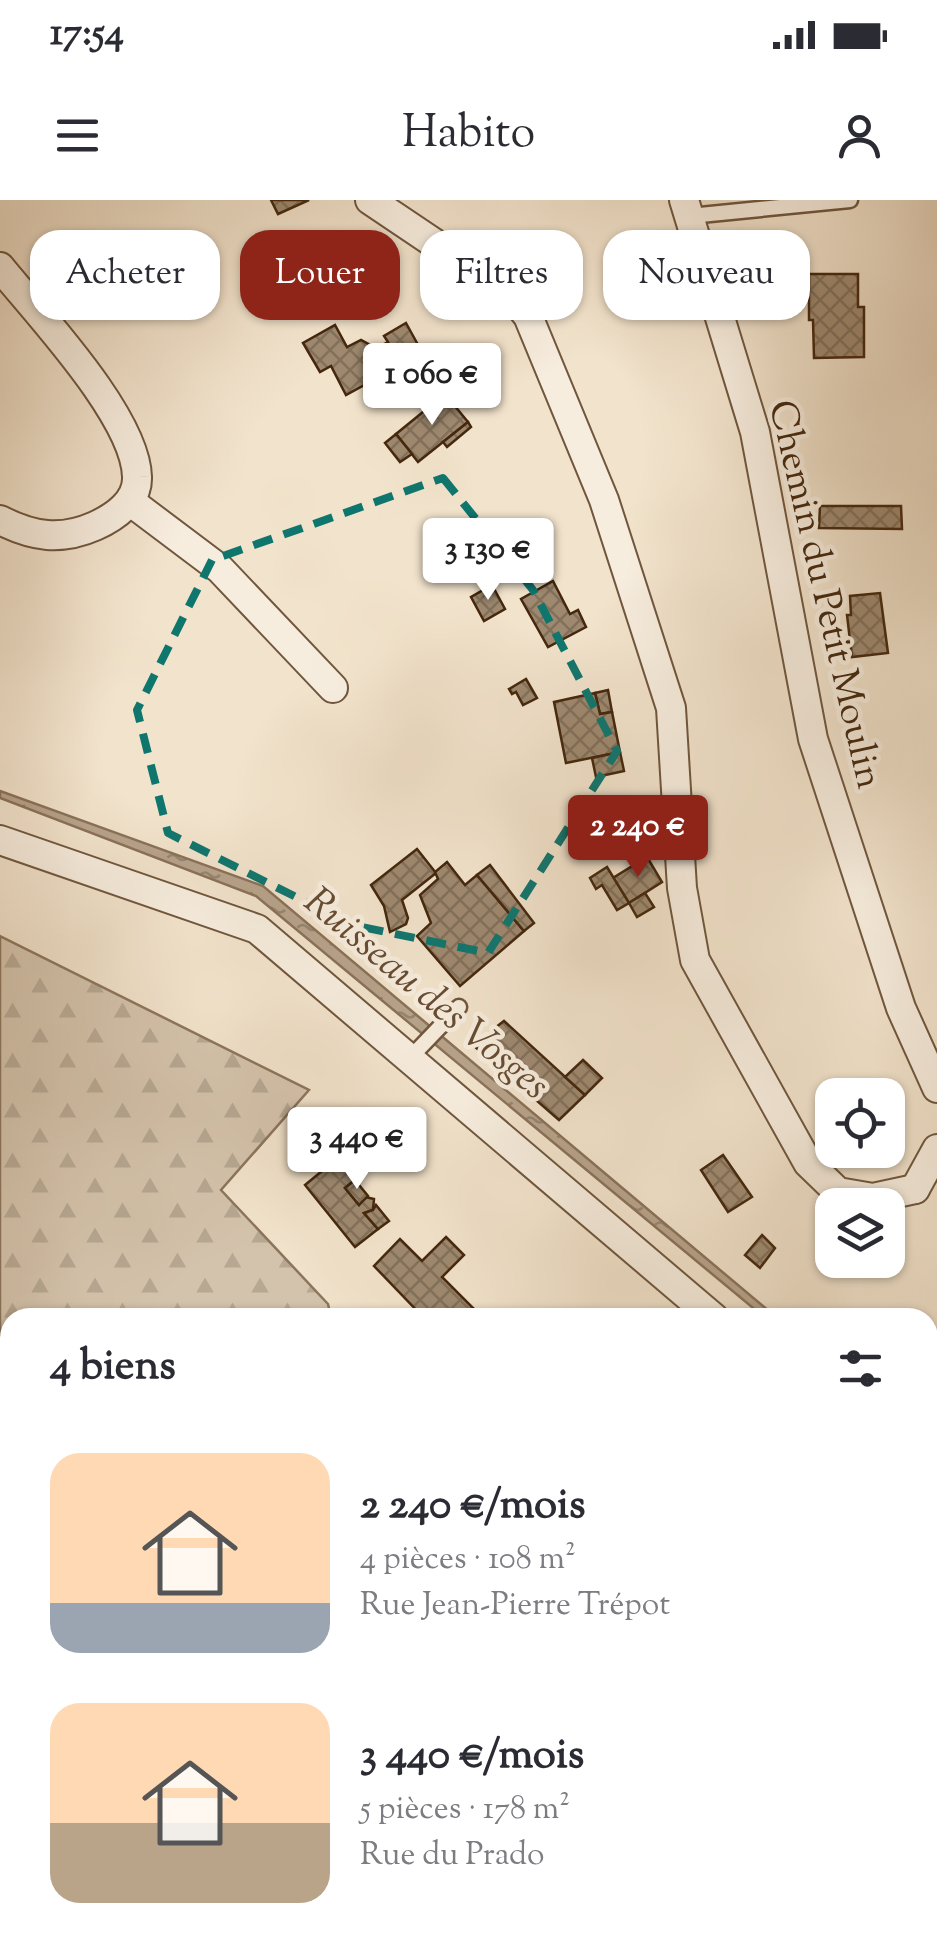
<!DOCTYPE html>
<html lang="fr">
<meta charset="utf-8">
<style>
:root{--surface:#fff;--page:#f2f2f3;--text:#2b2b33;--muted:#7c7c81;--accent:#8f2418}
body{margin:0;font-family:"Sorts Mill Goudy",serif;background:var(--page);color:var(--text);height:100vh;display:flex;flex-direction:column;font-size:38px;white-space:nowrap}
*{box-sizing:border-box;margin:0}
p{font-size:32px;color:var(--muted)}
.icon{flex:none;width:55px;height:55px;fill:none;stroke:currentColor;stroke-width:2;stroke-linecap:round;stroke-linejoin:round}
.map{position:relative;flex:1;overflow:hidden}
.drawer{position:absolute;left:0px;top:1108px;width:938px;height:642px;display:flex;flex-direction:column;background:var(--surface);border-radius:30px 30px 0 0;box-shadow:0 2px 8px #0004}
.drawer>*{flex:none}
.hud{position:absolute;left:30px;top:30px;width:878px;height:90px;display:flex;gap:20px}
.buttons{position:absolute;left:815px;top:878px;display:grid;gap:20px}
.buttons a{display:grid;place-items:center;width:90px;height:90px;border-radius:20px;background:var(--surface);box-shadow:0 2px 8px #0004;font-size:50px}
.price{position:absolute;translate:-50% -85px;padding:0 22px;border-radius:10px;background:#fff;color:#222;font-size:32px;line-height:65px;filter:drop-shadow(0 2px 5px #0008)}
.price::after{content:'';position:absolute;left:50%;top:60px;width:30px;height:22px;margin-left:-15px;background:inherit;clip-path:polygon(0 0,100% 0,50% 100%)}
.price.selected{background:var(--accent);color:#fff}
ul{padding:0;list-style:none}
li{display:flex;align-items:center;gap:30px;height:250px;padding:0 50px}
li span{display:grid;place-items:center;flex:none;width:280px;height:200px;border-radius:30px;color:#555}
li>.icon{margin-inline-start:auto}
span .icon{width:120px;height:120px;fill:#fffc;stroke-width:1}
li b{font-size:42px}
h2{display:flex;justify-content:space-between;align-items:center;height:120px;padding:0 50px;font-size:42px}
.chip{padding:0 35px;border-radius:30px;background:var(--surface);box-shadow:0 2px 8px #0004;font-size:35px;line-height:90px}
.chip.selected{background:var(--accent);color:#fff}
.status{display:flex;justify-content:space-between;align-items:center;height:70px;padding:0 50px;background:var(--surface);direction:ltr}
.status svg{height:28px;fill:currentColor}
header{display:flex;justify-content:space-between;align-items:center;height:130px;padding:0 50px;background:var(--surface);font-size:45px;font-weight:600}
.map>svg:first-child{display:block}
.forest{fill:url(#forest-firs);stroke:#8c755c;stroke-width:2.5}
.water{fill:url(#water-ripples);stroke:#897159;stroke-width:2.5}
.building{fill:url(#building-cross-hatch);stroke:#44270d;stroke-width:2.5}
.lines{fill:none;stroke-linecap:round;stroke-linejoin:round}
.service-casing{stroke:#70563d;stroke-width:19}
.minor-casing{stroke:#70563d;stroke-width:32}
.service{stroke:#f7edde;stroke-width:14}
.minor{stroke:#f7edde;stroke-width:28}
.marked{fill:none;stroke:#0f766e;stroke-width:8;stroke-dasharray:20 12;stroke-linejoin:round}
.labels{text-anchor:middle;stroke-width:9;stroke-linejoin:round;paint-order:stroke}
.street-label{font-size:38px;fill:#44270d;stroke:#f7edde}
.water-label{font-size:40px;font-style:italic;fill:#664c33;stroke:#f7edde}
</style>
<div class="status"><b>17:54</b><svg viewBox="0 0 49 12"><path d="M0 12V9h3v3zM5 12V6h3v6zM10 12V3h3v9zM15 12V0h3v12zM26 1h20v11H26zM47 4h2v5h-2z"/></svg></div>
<header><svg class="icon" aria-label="menu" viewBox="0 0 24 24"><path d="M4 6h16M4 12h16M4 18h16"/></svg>Habito<svg class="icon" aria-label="person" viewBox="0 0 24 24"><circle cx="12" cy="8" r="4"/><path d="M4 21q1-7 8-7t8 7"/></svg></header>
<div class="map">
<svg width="937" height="1749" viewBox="0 0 937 1749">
<defs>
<pattern id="forest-firs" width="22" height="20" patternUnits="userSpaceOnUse" patternTransform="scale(2.5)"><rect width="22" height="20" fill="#d4c3ac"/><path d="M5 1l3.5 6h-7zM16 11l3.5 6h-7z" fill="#b7a893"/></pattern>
<pattern id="water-ripples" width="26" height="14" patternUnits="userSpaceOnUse" patternTransform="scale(2.5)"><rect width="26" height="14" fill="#b7a38b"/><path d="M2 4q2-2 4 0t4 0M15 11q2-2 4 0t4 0" fill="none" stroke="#968570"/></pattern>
<pattern id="building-cross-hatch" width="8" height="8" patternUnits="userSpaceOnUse" patternTransform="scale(2.5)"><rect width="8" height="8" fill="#9e8970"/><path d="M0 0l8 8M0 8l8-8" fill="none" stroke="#82705a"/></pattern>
</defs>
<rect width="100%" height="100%" fill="#f2e3cc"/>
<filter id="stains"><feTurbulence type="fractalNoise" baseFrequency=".002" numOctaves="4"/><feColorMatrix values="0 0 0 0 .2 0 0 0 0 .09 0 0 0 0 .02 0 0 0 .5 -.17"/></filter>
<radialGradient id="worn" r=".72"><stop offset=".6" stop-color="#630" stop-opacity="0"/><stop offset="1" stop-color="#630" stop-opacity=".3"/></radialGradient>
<g class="forest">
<path d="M 0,736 L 309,890 L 221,990 L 328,1104 L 331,1117 L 10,1118 L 10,1173 L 0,1166 Z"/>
<path d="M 937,1433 L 937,1749 L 475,1749 L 461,1740 L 928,1740 L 928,1450 Z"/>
</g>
<path class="water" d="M 0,591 L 263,686 L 776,1117 L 764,1117 L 256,696 L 0,598 Z"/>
<g class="building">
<path d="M 271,0 L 309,0 L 278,14 Z"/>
<path d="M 330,46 L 351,72 L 335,84 L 340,90 L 323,104 L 320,99 L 296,118 L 269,86 L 296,65 L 300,70 Z"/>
<path d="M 539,66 L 547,87 L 546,112 L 518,80 Z"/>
<path d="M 351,72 L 358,84 L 345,96 L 335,84 Z"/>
<path d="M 809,74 L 858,74 L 858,107 L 864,107 L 864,157 L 814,158 L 813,120 L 809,120 Z"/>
<path d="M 406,123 L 423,154 L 400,166 L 403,172 L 384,182 L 381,176 L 346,195 L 331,166 L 320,172 L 303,143 L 335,125 L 347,147 L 361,140 L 376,148 L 388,142 L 384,136 Z"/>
<path d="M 423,154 L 426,160 L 403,172 L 400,166 Z"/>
<path d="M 445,194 L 468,222 L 418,262 L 396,234 Z"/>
<path d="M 468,222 L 471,227 L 447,247 L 443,242 Z"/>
<path d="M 396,234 L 412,254 L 400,262 L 385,243 Z"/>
<path d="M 820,306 L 901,306 L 902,329 L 819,328 Z"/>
<path d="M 553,381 L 570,414 L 578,410 L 586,427 L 548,447 L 521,399 Z"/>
<path d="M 492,385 L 505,409 L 484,421 L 471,397 Z"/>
<path d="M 880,393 L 888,453 L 852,457 L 847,415 L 851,415 L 850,396 Z"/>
<path d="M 526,479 L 537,498 L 523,505 L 516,492 L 512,494 L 509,489 Z"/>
<path d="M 608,490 L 612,512 L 600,514 L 595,493 Z"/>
<path d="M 595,493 L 600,514 L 612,512 L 620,552 L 566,563 L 554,502 Z"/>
<path d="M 620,552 L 624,571 L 596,577 L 592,558 Z"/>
<path d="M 417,649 L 436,673 L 402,700 L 408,718 L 406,724 L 390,732 L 384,706 L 371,685 Z"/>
<path d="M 647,657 L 662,682 L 629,703 L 613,678 Z"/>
<path d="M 447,662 L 465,685 L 477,675 L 524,731 L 460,786 L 417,736 L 431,723 L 420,695 L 438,679 L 435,672 Z"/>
<path d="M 490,665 L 534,723 L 524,731 L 477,675 Z"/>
<path d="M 607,667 L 629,703 L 617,710 L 602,685 L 596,689 L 590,678 Z"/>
<path d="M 645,693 L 654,707 L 637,717 L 629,703 Z"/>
<path d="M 504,821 L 585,895 L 559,920 L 473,845 Z"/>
<path d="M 583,860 L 602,878 L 585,895 L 565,877 Z"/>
<path d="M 366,935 L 384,956 L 345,988 L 359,1005 L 365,997 L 374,999 L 373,1010 L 364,1013 L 378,1029 L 355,1047 L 305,985 Z"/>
<path d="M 723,955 L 752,997 L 728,1012 L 701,970 Z"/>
<path d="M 355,980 L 368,996 L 359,1005 L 345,988 Z"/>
<path d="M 376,1005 L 389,1021 L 378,1029 L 364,1013 L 373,1010 Z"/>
<path d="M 762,1035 L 775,1048 L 760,1068 L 745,1055 Z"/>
<path d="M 446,1037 L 464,1055 L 442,1077 L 483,1118 L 424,1118 L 374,1066 L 400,1039 L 422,1061 Z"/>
<path d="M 5,1665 L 10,1668 L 10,1744 L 0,1737 L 0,1674 Z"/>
</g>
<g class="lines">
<defs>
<g id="service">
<path d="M 690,16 L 850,0"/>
<path d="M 410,858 L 459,807"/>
</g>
<g id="minor">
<path d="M 370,0 L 510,94 L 528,116 L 604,300 L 671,508 L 682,688 L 695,760 L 808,963 L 838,992 L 873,998 L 915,989"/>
<path d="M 684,0 L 755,232 L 813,539 L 901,808 L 937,888"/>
<path d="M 0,67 C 38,114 136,217 137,277 C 138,301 115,317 95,326 C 61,341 33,337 0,320"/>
<path d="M 131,302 L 220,369 L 333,488"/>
<path d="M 0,640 L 257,729 L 714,1118"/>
<path d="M 915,989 L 937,949"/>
<path d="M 928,1289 L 937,1294"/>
</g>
</defs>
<use href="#service" class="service-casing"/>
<use href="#minor" class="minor-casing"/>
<use href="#service" class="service"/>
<use href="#minor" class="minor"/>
</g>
<path class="marked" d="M 443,278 L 533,390 L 617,551 L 488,753 L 352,725 L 168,633 L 137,510 L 212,360 Z"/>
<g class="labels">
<g class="street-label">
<text transform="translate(827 394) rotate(77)" y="13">Chemin du Petit Moulin</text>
</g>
<g class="water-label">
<text transform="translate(428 792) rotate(40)" y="14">Ruisseau des Vosges</text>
</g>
</g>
<rect width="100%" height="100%" filter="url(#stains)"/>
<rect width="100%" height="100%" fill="url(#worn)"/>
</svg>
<div class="buttons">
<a><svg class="icon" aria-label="locate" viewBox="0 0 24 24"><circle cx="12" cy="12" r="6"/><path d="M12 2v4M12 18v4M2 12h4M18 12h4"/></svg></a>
<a><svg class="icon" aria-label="layers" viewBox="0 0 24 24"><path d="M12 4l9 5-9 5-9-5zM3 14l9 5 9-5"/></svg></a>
</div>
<b class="price" style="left:432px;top:228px">1 060 €</b>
<b class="price" style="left:488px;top:403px">3 130 €</b>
<b class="price selected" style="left:638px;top:680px">2 240 €</b>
<b class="price" style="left:357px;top:992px">3 440 €</b>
<div class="hud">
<a class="chip">Acheter</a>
<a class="chip selected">Louer</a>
<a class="chip">Filtres</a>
<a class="chip">Nouveau</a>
</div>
<section class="drawer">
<h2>4 biens<svg class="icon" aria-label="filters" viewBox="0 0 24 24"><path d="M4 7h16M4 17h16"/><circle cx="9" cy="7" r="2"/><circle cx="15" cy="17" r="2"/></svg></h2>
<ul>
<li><span style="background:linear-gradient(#ffd9b3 75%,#9aa5b1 0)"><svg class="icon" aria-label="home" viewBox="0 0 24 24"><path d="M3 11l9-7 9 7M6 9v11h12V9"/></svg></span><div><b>2 240 €/mois</b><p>4 pièces · 108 m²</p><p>Rue Jean-Pierre Trépot</p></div></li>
<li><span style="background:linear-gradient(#ffd9b3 60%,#b9a48a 0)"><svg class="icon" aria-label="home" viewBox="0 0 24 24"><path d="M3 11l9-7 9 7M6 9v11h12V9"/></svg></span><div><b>3 440 €/mois</b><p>5 pièces · 178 m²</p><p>Rue du Prado</p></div></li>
</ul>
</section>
</div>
